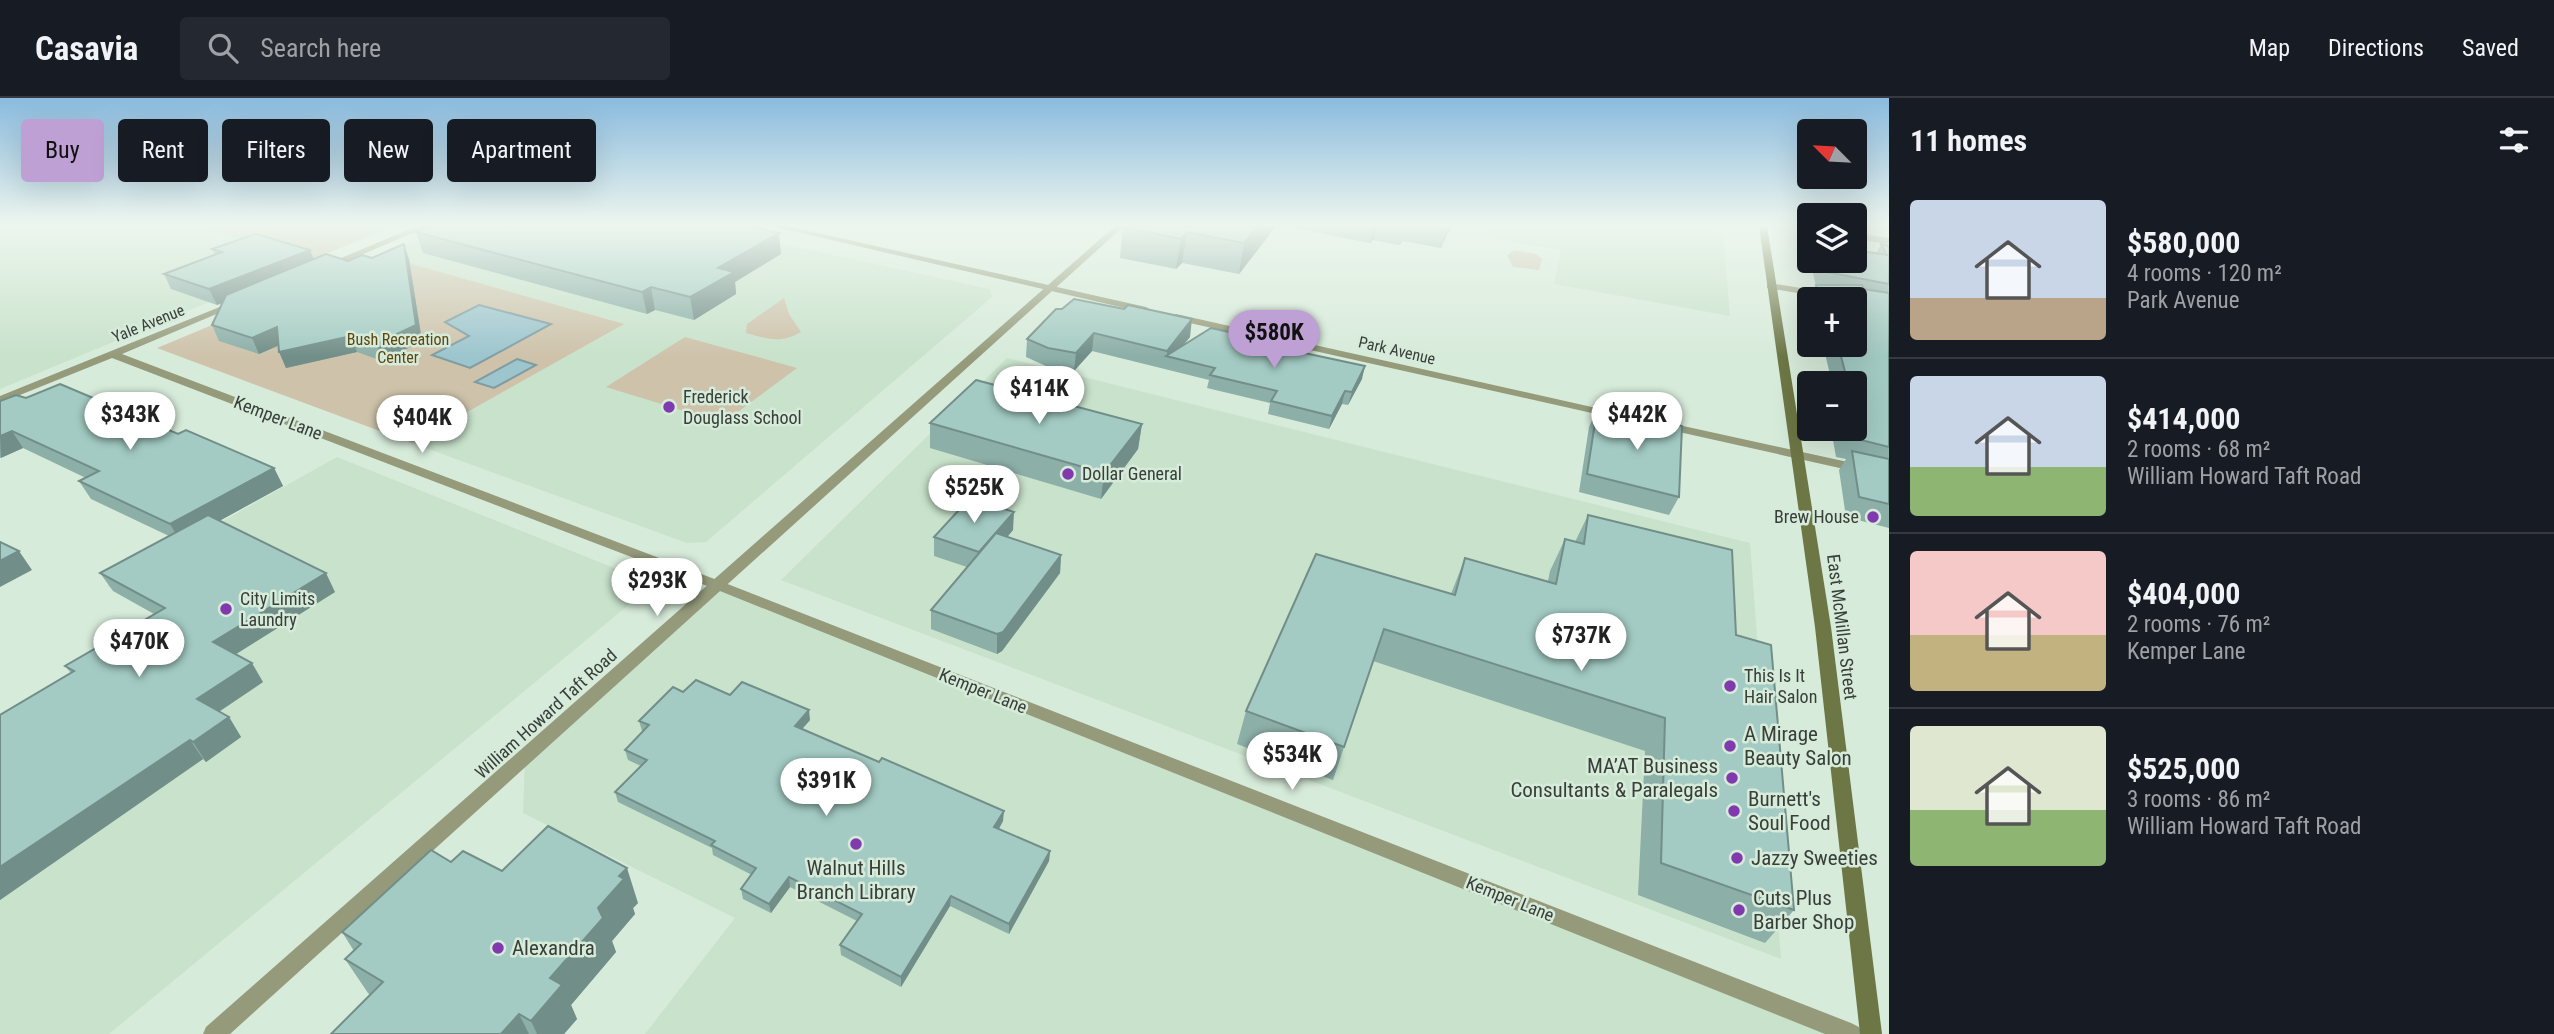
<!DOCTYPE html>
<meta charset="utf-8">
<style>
:root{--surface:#171b24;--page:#242831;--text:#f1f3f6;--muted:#9ea1a6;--line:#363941;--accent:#bea0d5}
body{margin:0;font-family:"Roboto Condensed",sans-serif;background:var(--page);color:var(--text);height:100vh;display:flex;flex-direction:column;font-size:26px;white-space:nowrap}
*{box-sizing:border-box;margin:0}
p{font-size:23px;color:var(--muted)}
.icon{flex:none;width:38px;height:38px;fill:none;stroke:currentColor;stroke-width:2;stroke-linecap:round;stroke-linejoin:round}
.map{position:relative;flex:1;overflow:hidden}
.panel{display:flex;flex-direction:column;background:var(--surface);width:665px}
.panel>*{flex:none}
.hud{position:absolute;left:21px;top:21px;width:665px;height:63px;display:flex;gap:14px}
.needle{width:46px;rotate:294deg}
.fabs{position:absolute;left:1797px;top:21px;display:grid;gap:14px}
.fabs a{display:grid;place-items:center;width:70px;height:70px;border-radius:7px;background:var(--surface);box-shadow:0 7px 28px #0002;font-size:35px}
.price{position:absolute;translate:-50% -60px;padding:0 16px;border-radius:24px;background:#fff;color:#222;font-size:23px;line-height:46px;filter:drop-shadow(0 2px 4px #0008)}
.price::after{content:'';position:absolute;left:50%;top:42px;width:21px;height:16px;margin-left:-10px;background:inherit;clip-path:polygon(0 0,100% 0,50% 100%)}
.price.current{background:var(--accent);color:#111}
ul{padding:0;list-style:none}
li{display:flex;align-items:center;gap:21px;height:175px;padding:0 21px}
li+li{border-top:2px solid var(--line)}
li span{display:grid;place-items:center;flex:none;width:196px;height:140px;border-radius:7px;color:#555}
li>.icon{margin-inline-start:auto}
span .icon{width:84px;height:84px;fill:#fffc;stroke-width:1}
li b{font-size:30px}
h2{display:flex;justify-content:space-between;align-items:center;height:84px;padding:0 21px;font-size:30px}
.pill{padding:0 24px;border-radius:7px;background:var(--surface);box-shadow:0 7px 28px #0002;font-size:24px;line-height:63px}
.pill.current{background:var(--accent);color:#111}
header{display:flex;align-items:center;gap:42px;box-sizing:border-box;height:98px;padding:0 35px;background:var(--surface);border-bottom:2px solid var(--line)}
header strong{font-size:33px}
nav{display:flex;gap:38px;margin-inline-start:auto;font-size:24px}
.search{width:490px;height:63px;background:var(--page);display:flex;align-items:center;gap:18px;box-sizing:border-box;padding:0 24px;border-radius:7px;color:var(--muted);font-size:26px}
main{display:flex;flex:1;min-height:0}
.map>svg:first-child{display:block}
.built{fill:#c8e2cb}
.green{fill:#cec2aa}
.water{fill:#9dc5ce;stroke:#7f9da1;stroke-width:2}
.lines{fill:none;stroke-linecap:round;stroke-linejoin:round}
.minor{fill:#949a7a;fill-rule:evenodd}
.tertiary{fill:#949a7a;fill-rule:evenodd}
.secondary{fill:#6d7645;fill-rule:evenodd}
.wall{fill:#8cafa8}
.shaded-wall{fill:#728e88}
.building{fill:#a3cbc3;stroke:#728e88;stroke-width:2}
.poi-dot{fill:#803aad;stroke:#d7ebda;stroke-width:2.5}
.labels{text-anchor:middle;stroke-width:5;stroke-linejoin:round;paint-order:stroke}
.far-street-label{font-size:16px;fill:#383f39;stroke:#d7ebda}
.far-park-label{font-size:16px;fill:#5c4610;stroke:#d7ebda}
.poi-label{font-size:18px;fill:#383f39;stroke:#d7ebda;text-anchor:start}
.street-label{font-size:18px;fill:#383f39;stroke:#d7ebda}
.near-poi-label{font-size:21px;fill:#383f39;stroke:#d7ebda;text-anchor:start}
</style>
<header>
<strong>Casavia</strong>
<div class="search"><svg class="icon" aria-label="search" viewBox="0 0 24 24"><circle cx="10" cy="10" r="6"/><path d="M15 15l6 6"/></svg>Search here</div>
<nav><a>Map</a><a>Directions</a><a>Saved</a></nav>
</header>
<main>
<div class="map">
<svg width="1889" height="936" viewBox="0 0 1889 936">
<rect width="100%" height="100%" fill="#d7ebda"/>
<g class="built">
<path d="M 0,128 L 199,128 L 308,163 L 0,291 Z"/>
<path d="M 450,128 L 700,128 L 990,191 L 992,199 L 706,444 L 687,445 L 412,345 L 622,226 L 380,157 Z"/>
<path d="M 1680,128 L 1723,135 L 1730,218 L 1554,186 L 1561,152 L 1488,140 L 1489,134 L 1461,129 Z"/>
<path d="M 1007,260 L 1750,445 L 1781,861 L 781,482 Z"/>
<path d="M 337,359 L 654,486 L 109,936 L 0,936 L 0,638 L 180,528 L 107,488 Z"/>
<path d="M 720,488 L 1851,936 L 645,936 L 735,820 L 523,715 L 525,661 Z"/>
</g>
<g class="green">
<path d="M 199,128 L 394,128 L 308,163 Z"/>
<path d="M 1514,152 L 1536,156 L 1542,161 L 1539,172 L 1513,169 L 1507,157 Z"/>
<path d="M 380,157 L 624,226 L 412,345 L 157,250 Z"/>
<path d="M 784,200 L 789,216 L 801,234 C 780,246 768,241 746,235 L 747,226 Z"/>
<path d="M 685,239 L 797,270 L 723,325 L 606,289 Z"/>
</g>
<g class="water">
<path d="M 479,207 L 551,226 L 470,270 L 432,257 L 469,238 L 445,224 Z"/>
<path d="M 517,261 L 536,267 L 494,290 L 475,284 Z"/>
</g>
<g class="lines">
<g class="minor">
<path d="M 417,128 L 429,128 L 328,171 L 320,169 Z"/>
<path d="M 771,128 L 787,128 L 1146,209 L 1151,212 L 1146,215 Z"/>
<path d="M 1770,185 L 1849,198 L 1854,201 L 1833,201 L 1767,190 L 1767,186 Z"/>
<path d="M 232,204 L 240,206 L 122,256 L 725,485 L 1851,925 L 1859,929 L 1862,936 L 1825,936 L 715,491 L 112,260 L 0,305 L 0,298 Z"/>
<path d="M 1176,216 L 1614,314 L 1620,317 L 1614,320 L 1172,221 L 1171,219 Z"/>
<path d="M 1665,324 L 1889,373 L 1889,381 L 1661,330 L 1659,328 Z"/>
</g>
<g class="tertiary">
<path d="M 1115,128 L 1124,128 L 230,936 L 203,936 L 206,929 Z"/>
<path d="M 1788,128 L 1810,128 L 1810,133 Z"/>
<path d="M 1855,135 L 1889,140 L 1889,146 L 1855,141 Z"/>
</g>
<path class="secondary" d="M 1759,128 L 1767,128 L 1831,529 L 1882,936 L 1860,936 L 1815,529 Z"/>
</g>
<g class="wall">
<path d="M 1276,128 L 1239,176 L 1182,165 L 1176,171 L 1120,160 L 1123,129 Z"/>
<path d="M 1283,128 L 1451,128 L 1441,150 L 1403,143 L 1400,147 L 1373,142 L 1370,145 Z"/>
<path d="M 416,134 L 781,156 L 735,184 L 736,196 L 694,222 L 655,212 L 647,216 L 423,155 Z"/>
<path d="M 1881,146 L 1889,148 L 1889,430 L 1846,419 L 1839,372 L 1846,361 L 1836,359 L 1831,331 L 1855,331 L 1855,285 L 1832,285 L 1823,247 L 1855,247 L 1855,201 L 1810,201 L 1810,214 L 1807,204 L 1816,188 L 1810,163 L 1855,163 L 1876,156 Z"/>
<path d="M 212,151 L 314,161 L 348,163 L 372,160 L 409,161 L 422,243 L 382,263 L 357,254 L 286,270 L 278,248 L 259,256 L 219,243 L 212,227 L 222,205 L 217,207 L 171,191 L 164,176 L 215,157 Z"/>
<path d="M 1056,211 L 1190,239 L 1182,248 L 1241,242 L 1362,281 L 1348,307 L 1342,306 L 1329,331 L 1268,316 L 1270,305 L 1207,290 L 1209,282 L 1092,253 L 1074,273 L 1046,268 L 1026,259 L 1027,241 Z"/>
<path d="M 26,300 L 178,336 L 274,370 L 283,388 L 219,423 L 335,494 L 236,556 L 263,584 L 219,614 L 229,619 L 241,639 L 206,664 L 203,661 L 0,802 L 0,617 L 71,575 L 65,568 L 154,516 L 113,493 L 100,475 L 169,438 L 91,401 L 79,383 L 86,380 L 23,350 L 0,360 L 0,303 Z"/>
<path d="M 1597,312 L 1679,399 L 1669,417 L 1579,394 L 1589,329 Z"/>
<path d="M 930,325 L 1142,326 L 1138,351 L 1101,401 L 930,350 Z"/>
<path d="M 1588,417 L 1736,537 L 1794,812 L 1765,845 L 1638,797 L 1645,653 L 1373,563 L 1333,682 L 1237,646 L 1246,613 L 1316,456 L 1451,496 L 1465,460 L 1548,483 L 1550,473 L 1565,441 L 1575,444 Z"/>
<path d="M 1013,432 L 1007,439 L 1061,457 L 1060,475 L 1002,553 L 997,556 L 931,531 L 931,512 L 967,469 L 934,458 L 934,439 Z"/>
<path d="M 683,594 L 730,597 L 810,622 L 802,631 L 1003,723 L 999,731 L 1050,753 L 1049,763 L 1009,836 L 950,808 L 901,889 L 841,857 L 840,847 L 857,823 L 790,789 L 771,815 L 743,801 L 741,791 L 752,777 L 713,757 L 712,750 L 618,704 L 615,694 L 641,668 L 628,662 L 625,652 L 643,633 L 642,633 L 639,623 Z"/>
<path d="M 451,764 L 502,773 L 638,805 L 633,810 L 635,816 L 612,843 L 616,854 L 571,907 L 577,921 L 564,936 L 331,936 L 370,897 L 368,895 L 345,861 L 354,853 L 342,834 Z"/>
</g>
<g class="shaded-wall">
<path d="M 1258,128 L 1276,128 L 1239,176 L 1244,145 Z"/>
<path d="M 1374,128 L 1377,128 L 1373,142 L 1370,145 Z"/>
<path d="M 1448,128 L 1451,128 L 1441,150 Z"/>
<path d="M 1187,134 L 1182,165 L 1176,171 L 1181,141 Z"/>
<path d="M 779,135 L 781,156 L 735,184 L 736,196 L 694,222 L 690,199 L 718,170 Z"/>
<path d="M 404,146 L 409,161 L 422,243 L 382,263 L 376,246 Z"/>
<path d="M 310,152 L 316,166 L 217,207 L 209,191 Z"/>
<path d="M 651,189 L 655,212 L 647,216 L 642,194 Z"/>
<path d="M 1192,221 L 1190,239 L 1173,260 L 1167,259 L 1167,253 Z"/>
<path d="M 277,229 L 284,245 L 259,256 L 252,240 Z"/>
<path d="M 1094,235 L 1092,253 L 1074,273 L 1076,255 Z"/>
<path d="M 351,238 L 357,254 L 286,270 L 279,254 Z"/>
<path d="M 1365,268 L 1362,281 L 1348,307 L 1352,294 Z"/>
<path d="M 1345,293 L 1342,306 L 1329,331 L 1332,318 Z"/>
<path d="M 1142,326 L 1138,351 L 1101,401 L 1104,375 Z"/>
<path d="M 12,333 L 23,350 L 1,360 L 0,338 Z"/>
<path d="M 274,370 L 283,388 L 181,444 L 170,426 Z"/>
<path d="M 1014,414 L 1013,432 L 979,473 L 979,454 Z"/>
<path d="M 19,453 L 32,472 L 0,489 L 0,463 Z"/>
<path d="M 1061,457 L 1060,475 L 1002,553 L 997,556 L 997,536 Z"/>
<path d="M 326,475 L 335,494 L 225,563 L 213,544 Z"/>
<path d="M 252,565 L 263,584 L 209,620 L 197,601 Z"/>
<path d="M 809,612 L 810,622 L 796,638 L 795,628 Z"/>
<path d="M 229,619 L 241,639 L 206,664 L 193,644 Z"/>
<path d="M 190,642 L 203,661 L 0,802 L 0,769 Z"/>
<path d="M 1004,713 L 1003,723 L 994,739 L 994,729 Z"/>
<path d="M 1050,753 L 1049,763 L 1009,836 L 1009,826 Z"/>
<path d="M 627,770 L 638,805 L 633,810 L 635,816 L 612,843 L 616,854 L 571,907 L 577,921 L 564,936 L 537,936 L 531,923 L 550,880 L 619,778 Z"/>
<path d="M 789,779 L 790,789 L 771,815 L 769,806 Z"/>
<path d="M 951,798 L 950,808 L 901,889 L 901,879 Z"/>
<path d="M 519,916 L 529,936 L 501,936 Z"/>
</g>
<g class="building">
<path d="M 430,128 L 748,128 L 779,135 L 718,170 L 734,174 L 690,199 L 651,189 L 642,194 L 416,134 Z"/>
<path d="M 1124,128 L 1258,128 L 1244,145 L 1187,134 L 1181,141 L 1123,129 Z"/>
<path d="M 256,136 L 310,152 L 209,191 L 164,176 L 222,154 L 212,151 Z"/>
<path d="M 404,146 L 416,227 L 376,246 L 351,238 L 279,254 L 277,229 L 252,240 L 212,227 L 226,197 L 326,156 L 348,163 L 362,157 L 372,160 Z"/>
<path d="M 1881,146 L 1889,148 L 1889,186 L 1826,174 L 1823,163 L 1855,163 L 1855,152 L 1887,157 Z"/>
<path d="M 1816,187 L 1862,187 L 1864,191 L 1889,195 L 1889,349 L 1849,339 L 1847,331 L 1855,331 L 1855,285 L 1848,285 L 1838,247 L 1855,247 L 1855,201 L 1820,201 Z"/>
<path d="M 1074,201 L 1124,211 L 1128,207 L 1192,221 L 1167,253 L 1094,235 L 1076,255 L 1048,250 L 1027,241 L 1056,211 L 1062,211 Z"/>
<path d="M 1211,230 L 1242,237 L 1239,241 L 1365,268 L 1352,294 L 1345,293 L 1332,318 L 1271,303 L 1277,293 L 1210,277 L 1215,270 L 1166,258 Z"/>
<path d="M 976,282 L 1142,326 L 1104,375 L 930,325 Z"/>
<path d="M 60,286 L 178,336 L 186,332 L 274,370 L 170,426 L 79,383 L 99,373 L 12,333 L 0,338 L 0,303 L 16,297 L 26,300 Z"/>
<path d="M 1597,312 L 1682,328 L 1679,399 L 1587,376 Z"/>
<path d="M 1852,353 L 1889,361 L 1889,406 L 1859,399 Z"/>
<path d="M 970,400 L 1014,414 L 979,454 L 934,439 Z"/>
<path d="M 208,417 L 326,475 L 213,544 L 252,565 L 197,601 L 229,619 L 193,644 L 190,642 L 0,769 L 0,617 L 74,573 L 65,568 L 165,510 L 100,475 Z"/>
<path d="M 1588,417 L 1732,452 L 1736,537 L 1771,547 L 1794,812 L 1661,765 L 1665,620 L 1384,531 L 1344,649 L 1246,613 L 1316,456 L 1455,497 L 1465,460 L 1556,486 L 1565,441 L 1584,446 Z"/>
<path d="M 996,435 L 1061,457 L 1003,534 L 997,536 L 931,512 Z"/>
<path d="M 0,444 L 19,453 L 0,463 Z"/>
<path d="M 696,582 L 730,597 L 742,584 L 809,612 L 795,628 L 879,664 L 882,660 L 1004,713 L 994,729 L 1050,753 L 1009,826 L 951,798 L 901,879 L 840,847 L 862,816 L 789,779 L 769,806 L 741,791 L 756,770 L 711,747 L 715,743 L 615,694 L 647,662 L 625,652 L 649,627 L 639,623 L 673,589 L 683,594 Z"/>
<path d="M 548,728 L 627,770 L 619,778 L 624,781 L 598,810 L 603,820 L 550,880 L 562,887 L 531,923 L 519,916 L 501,936 L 331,936 L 383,884 L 345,861 L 361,846 L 342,834 L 431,752 L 451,764 L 463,753 L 502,773 Z"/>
</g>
<linearGradient id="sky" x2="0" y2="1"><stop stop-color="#8abbde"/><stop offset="0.49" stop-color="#edf6ee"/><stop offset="1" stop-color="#edf6ee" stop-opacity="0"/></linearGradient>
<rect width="1889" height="259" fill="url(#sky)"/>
<g class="poi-dot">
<circle cx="669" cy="309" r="7"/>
<circle cx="1068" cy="376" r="7"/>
<circle cx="1873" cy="419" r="7"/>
<circle cx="226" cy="511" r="7"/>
<circle cx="1730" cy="588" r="7"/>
<circle cx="1730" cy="648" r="7"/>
<circle cx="1732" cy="680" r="7"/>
<circle cx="1734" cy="713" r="7"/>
<circle cx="856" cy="746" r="7"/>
<circle cx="1737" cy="760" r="7"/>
<circle cx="1739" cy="812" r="7"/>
<circle cx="498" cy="850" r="7"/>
</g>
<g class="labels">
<g class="far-street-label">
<text transform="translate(148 225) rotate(-22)" y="6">Yale Avenue</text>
<text transform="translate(1397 252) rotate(13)" y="6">Park Avenue</text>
</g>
<g class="far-park-label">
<text x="398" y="247">Bush Recreation<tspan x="398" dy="18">Center</tspan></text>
</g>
<g class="poi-label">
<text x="683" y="305">Frederick<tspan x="683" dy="21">Douglass School</tspan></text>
<text x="1082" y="382">Dollar General</text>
<text x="1859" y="425" text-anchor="end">Brew House</text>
<text x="240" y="507">City Limits<tspan x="240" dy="21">Laundry</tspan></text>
<text x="1744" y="584">This Is It<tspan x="1744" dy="21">Hair Salon</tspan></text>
</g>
<g class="street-label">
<text transform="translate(278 320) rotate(21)" y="6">Kemper Lane</text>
<text transform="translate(1842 529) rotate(83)" y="6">East McMillan Street</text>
<text transform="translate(983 593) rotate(22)" y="6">Kemper Lane</text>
<text transform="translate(546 616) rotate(-42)" y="6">William Howard Taft Road</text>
<text transform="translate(1510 801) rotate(22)" y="6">Kemper Lane</text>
</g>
<g class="near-poi-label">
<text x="1744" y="643">A Mirage<tspan x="1744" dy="24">Beauty Salon</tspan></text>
<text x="1718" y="675" text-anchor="end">MA’AT Business<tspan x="1718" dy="24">Consultants &amp; Paralegals</tspan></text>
<text x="1748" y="708">Burnett's<tspan x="1748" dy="24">Soul Food</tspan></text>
<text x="1751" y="767">Jazzy Sweeties</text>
<text x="856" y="777" text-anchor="middle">Walnut Hills<tspan x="856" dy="24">Branch Library</tspan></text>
<text x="1753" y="807">Cuts Plus<tspan x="1753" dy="24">Barber Shop</tspan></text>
<text x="512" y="857">Alexandra</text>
</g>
</g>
</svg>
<div class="fabs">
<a><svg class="needle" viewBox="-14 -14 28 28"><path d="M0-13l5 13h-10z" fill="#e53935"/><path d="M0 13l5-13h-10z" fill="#9ea1a6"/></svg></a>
<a><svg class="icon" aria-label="layers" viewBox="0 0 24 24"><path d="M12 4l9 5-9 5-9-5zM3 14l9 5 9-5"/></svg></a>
<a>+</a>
<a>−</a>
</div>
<b class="price current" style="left:1274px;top:272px">$580K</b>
<b class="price" style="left:1039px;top:328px">$414K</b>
<b class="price" style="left:130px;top:354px">$343K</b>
<b class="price" style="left:1637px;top:354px">$442K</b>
<b class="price" style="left:422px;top:357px">$404K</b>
<b class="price" style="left:974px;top:427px">$525K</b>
<b class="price" style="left:657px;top:520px">$293K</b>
<b class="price" style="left:1581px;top:575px">$737K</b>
<b class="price" style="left:139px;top:581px">$470K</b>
<b class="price" style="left:1292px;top:694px">$534K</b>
<b class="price" style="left:826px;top:720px">$391K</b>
<div class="hud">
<a class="pill current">Buy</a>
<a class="pill">Rent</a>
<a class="pill">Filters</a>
<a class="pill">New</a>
<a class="pill">Apartment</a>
</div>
</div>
<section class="panel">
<h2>11 homes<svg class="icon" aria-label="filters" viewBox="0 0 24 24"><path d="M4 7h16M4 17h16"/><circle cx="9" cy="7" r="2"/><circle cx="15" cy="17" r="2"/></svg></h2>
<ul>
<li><span style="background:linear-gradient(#c9d6e8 70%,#b9a48a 0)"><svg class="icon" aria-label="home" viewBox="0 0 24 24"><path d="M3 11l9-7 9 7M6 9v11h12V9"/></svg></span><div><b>$580,000</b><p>4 rooms · 120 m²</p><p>Park Avenue</p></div></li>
<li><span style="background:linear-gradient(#c9d6e8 65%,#8fb573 0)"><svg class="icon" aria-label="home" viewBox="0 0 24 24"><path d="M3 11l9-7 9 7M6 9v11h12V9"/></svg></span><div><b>$414,000</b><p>2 rooms · 68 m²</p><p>William Howard Taft Road</p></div></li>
<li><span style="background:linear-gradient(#f6c9c9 60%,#c2b280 0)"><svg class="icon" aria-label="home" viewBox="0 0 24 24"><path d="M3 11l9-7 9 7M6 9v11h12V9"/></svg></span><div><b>$404,000</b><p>2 rooms · 76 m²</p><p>Kemper Lane</p></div></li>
<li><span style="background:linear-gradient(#dfe7d0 60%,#8fb573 0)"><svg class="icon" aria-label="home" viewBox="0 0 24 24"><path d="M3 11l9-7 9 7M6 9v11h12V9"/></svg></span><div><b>$525,000</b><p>3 rooms · 86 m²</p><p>William Howard Taft Road</p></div></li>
</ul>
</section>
</main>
